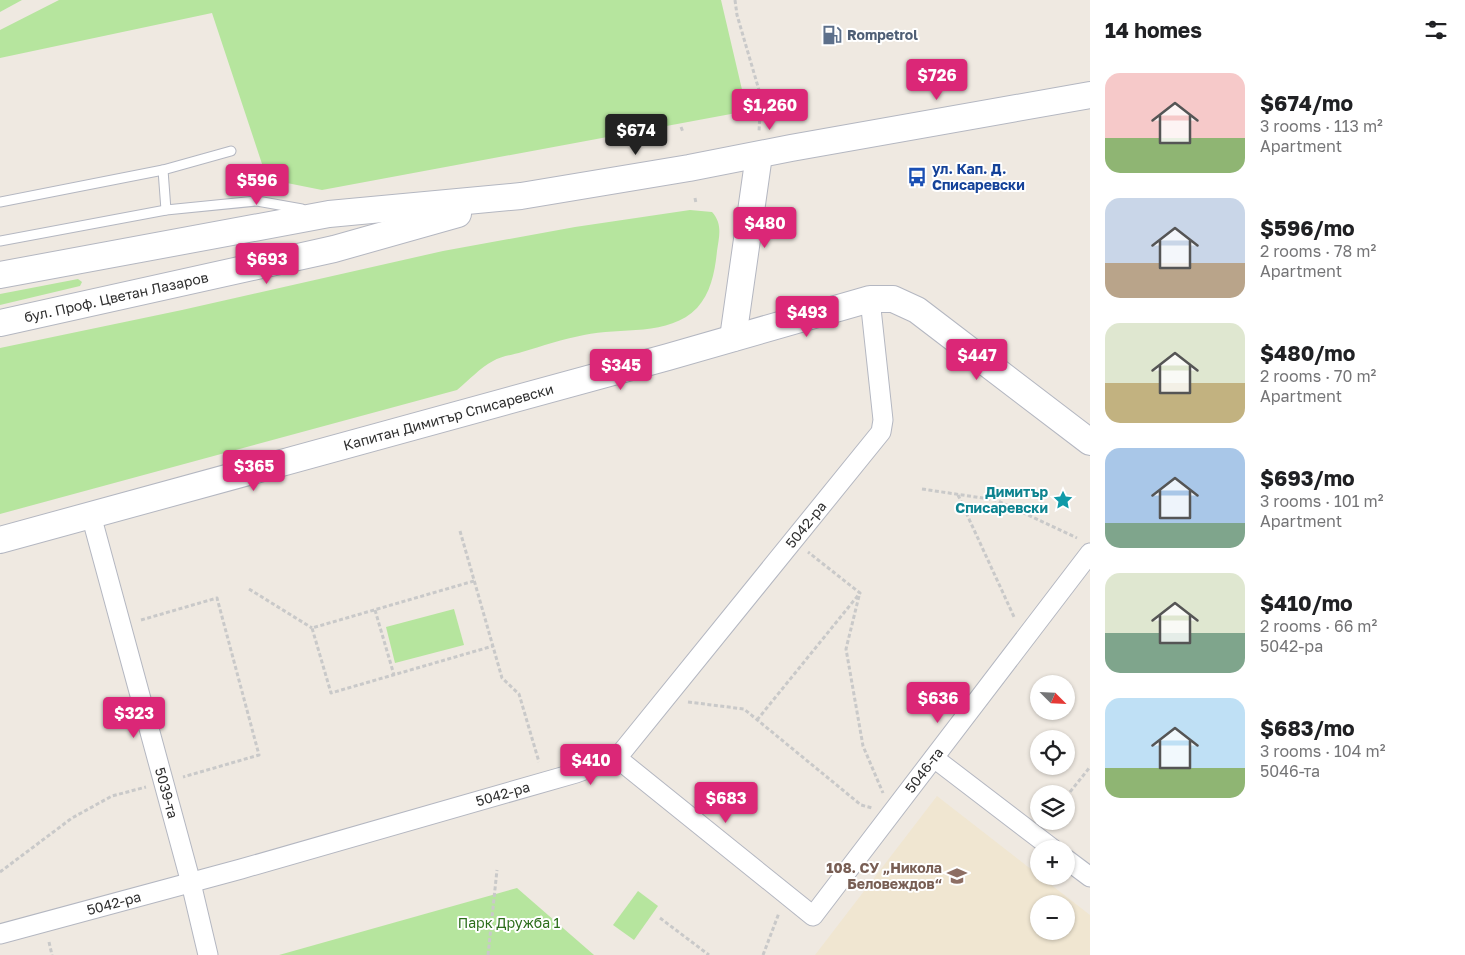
<!DOCTYPE html>
<meta charset="utf-8">
<style>
:root{--surface:#fff;--page:#f6f6f6;--text:#202124;--muted:#757577;--accent:#db2777}
body{margin:0;font-family:"Golos Text",sans-serif;background:var(--page);color:var(--text);height:100vh;display:flex;flex-direction:column;font-size:19px;white-space:nowrap}
*{box-sizing:border-box;margin:0}
p{font-size:16px;color:var(--muted)}
.icon{flex:none;width:28px;height:28px;fill:none;stroke:currentColor;stroke-width:2;stroke-linecap:round;stroke-linejoin:round}
.map{position:relative;flex:1;overflow:hidden}
.side{display:flex;flex-direction:column;background:var(--surface);width:375px}
.side>*{flex:none}
.needle{width:32px;rotate:114deg}
.buttons{position:absolute;left:1030px;top:675px;display:grid;gap:10px}
.buttons a{display:grid;place-items:center;width:45px;height:45px;border-radius:50%;background:var(--surface);box-shadow:0 1px 4px #0004;font-size:25px}
.price{position:absolute;translate:-50% -42px;padding:0 11px;border-radius:5px;background:var(--accent);color:#fff;font-size:16px;line-height:32px;filter:drop-shadow(0 1px 2px #0008)}
.price::after{content:'';position:absolute;left:50%;top:30px;width:15px;height:11px;margin-left:-8px;background:inherit;clip-path:polygon(0 0,100% 0,50% 100%)}
.price.current{background:#222;color:#fff}
ul{padding:0;list-style:none}
li{display:flex;align-items:center;gap:15px;height:125px;padding:0 15px}
li span{display:grid;place-items:center;flex:none;width:140px;height:100px;border-radius:15px;color:#555}
li>.icon{margin-inline-start:auto}
span .icon{width:60px;height:60px;fill:#fffc;stroke-width:1}
li b{font-size:21px}
h2{display:flex;justify-content:space-between;align-items:center;height:60px;padding:0 15px;font-size:21px}
main{display:flex;flex:1;min-height:0}
.map>svg:first-child{display:block}
.education{fill:#f0e6d1;fill-rule:evenodd}
.green{fill:#b6e59e}
.lines{fill:none;stroke-linecap:round;stroke-linejoin:round}
.lane-casing{stroke:#b4b7c1;stroke-width:11}
.street-casing{stroke:#b4b7c1;stroke-width:21}
.secondary-casing{stroke:#b4b7c1;stroke-width:28}
.path{stroke:#c9c9c9;stroke-width:3;stroke-dasharray:4 2.5;stroke-linecap:butt}
.lane{stroke:#fff;stroke-width:9}
.street{stroke:#fff;stroke-width:19}
.secondary{stroke:#fff;stroke-width:26}
.labels{text-anchor:middle;stroke-width:4;stroke-linejoin:round;paint-order:stroke}
.service-label{font-size:14px;font-weight:bold;fill:#4e5e75;stroke:#fff;text-anchor:start}
.transit-label{font-size:14px;font-weight:bold;fill:#164399;stroke:#fff;text-anchor:start}
.street-label{font-size:14px;fill:#2e2e2e;stroke:#fff}
.culture-label{font-size:14px;font-weight:bold;fill:#0d838f;stroke:#fff;text-anchor:end}
.education-label{font-size:14px;font-weight:bold;fill:#785e54;stroke:#fff;text-anchor:end}
.park-label{font-size:14px;fill:#2c6e1b;stroke:#fff}
</style>
<main>
<div class="map">
<svg width="1090" height="955" viewBox="0 0 1090 955">
<rect width="100%" height="100%" fill="#efe9e1"/>
<path class="education" d="M 937,796 L 1090,915 L 1090,955 L 815,955 ZM 1039,904 L 1066,904 L 1066,931 L 1039,931 Z"/>
<g class="green">
<path d="M 0,0 L 22,0 L 0,12 Z"/>
<path d="M 59,0 L 721,0 L 747,111 L 322,190 L 267,179 L 212,13 L 0,58 L 0,30 Z"/>
<path d="M 690,210 L 712,212 C 723,224 719,237 717,251 C 715,271 711,293 697,308 C 669,337 620,327 584,335 C 563,339 542,346 522,352 C 513,355 501,356 493,361 C 480,368 469,380 457,390 L 0,514 L 0,348 L 182,310 L 443,251 L 575,227 Z"/>
<path d="M 78,279 L 82,282 L 80,286 L 0,305 L 0,294 Z"/>
<path d="M 454,609 L 464,645 L 395,663 L 386,627 Z"/>
<path d="M 517,888 L 594,955 L 279,955 Z"/>
<path d="M 638,891 L 658,906 L 634,940 L 613,925 Z"/>
</g>
<g class="lines">
<defs>
<g id="lane">
<path d="M 163,170 L 166,210"/>
<path d="M 0,202 L 163,170 L 231,151"/>
<path d="M 0,241 L 166,210 L 257,201 L 302,209"/>
</g>
<g id="street">
<path id="s1" d="M 91,515 L 191,883 L 208,955"/>
<path id="s2" d="M 617,758 L 813,916 L 1090,553"/>
<path d="M 934,758 L 1053,849"/>
<path d="M 1066,859 L 1090,877"/>
<path id="s3" d="M 0,934 L 241,869 L 576,773 L 617,758 L 881,432 L 883,420 L 870,299"/>
</g>
<g id="secondary">
<path d="M 0,275 L 329,214 L 521,196 L 689,168 L 791,148 L 1090,95"/>
<path id="s4" d="M 0,323 L 334,249 L 458,214"/>
<path d="M 733,338 L 759,155"/>
<path id="s5" d="M 0,540 L 668,357 L 870,299 L 893,299 L 917,310 L 1090,442"/>
</g>
</defs>
<use href="#lane" class="lane-casing"/>
<use href="#street" class="street-casing"/>
<use href="#secondary" class="secondary-casing"/>
<g class="path">
<path d="M 735,0 L 737,15 L 761,97 L 759,131"/>
<path d="M 681,127 L 683,132"/>
<path d="M 695,198 L 696,203"/>
<path d="M 922,489 L 996,500 L 1077,538"/>
<path d="M 958,495 L 1015,619"/>
<path d="M 460,531 L 502,678 L 519,694 L 539,762"/>
<path d="M 474,581 L 312,628 L 331,693 L 493,646"/>
<path d="M 249,589 L 312,628"/>
<path d="M 859,596 L 846,649 L 863,746 L 883,793"/>
<path d="M 375,610 L 394,675"/>
<path d="M 141,620 L 217,598 L 259,755 L 183,777"/>
<path d="M 688,702 L 744,709 L 861,805 L 872,808"/>
<path d="M 757,720 L 860,593 L 808,552"/>
<path d="M 1066,797 L 1090,767"/>
<path d="M 0,872 L 72,818 L 112,796 L 146,787"/>
<path d="M 660,918 L 709,955"/>
<path d="M 49,942 L 52,955"/>
<path d="M 488,955 L 497,870"/>
<path d="M 763,955 L 779,913"/>
</g>
<use href="#lane" class="lane"/>
<use href="#street" class="street"/>
<use href="#secondary" class="secondary"/>
</g>
<defs>
<symbol id="fuel-bare" viewBox="-9 -9 18 18"><path d="M-5.5-6h7V0h2V4h1.3V-2.5L3-4.5l.8-.8L6-3V5H2.5V1h-1V6h-7ZM-4.2-4.7v3.2H.2V-4.7Z" fill="#5c6f8a" stroke="#fff" stroke-width="2.5" paint-order="stroke"/></symbol>
<symbol id="bus-bare" viewBox="-9 -9 18 18"><path d="M-5-6H5V4H4V6H2V4H-2V6H-4V4H-5ZM-3.5-4V0h7V-4ZM-3.5 1.2v1.5H-2V1.2ZM2 1.2v1.5H3.5V1.2Z" fill="#1a4fb4" stroke="#fff" stroke-width="2.5" paint-order="stroke"/></symbol>
<symbol id="sight-bare" viewBox="-9 -9 18 18"><path d="M0-6L1.8-2.2L6-1.7L2.9 1.2L3.7 5.4L0 3.3L-3.7 5.4L-2.9 1.2L-6-1.7L-1.8-2.2Z" fill="#0f9aa8" stroke="#fff" stroke-width="2.5" paint-order="stroke"/></symbol>
<symbol id="school-bare" viewBox="-9 -9 18 18"><path d="M0-5L7-2L0 1L-7-2ZM-4 1L0 2.5L4 1V4Q0 6-4 4Z" fill="#8d6e63" stroke="#fff" stroke-width="2.5" paint-order="stroke"/></symbol>
</defs>
<g fill-rule="evenodd">
<use href="#fuel-bare" x="818" y="21" width="28" height="28"/>
<use href="#bus-bare" x="903" y="163" width="28" height="28"/>
<use href="#sight-bare" x="1049" y="486" width="28" height="28"/>
<use href="#school-bare" x="943" y="862" width="28" height="28"/>
</g>
<g class="labels">
<g class="service-label">
<text x="847" y="40">Rompetrol</text>
</g>
<g class="transit-label">
<text x="932" y="174">ул. Кап. Д.<tspan x="932" dy="16">Списаревски</tspan></text>
</g>
<g class="street-label">
<text dy="5" stroke="none"><textPath href="#s4" startOffset="119">бул. Проф. Цветан Лазаров</textPath></text>
<text dy="5" stroke="none"><textPath href="#s5" startOffset="465">Капитан Димитър Списаревски</textPath></text>
<text dy="5" stroke="none"><textPath href="#s3" startOffset="942">5042-ра</textPath></text>
<text dy="5" stroke="none"><textPath href="#s2" startOffset="435">5046-та</textPath></text>
<text dy="5" stroke="none"><textPath href="#s1" startOffset="288">5039-та</textPath></text>
<text dy="5" stroke="none"><textPath href="#s3" startOffset="522">5042-ра</textPath></text>
<text dy="5" stroke="none"><textPath href="#s3" startOffset="118">5042-ра</textPath></text>
</g>
<g class="culture-label">
<text x="1048" y="497">Димитър<tspan x="1048" dy="16">Списаревски</tspan></text>
</g>
<g class="education-label">
<text x="942" y="873">108. СУ „Никола<tspan x="942" dy="16">Беловеждов“</tspan></text>
</g>
<g class="park-label">
<text x="509" y="928">Парк Дружба 1</text>
</g>
</g>
</svg>
<div class="buttons">
<a><svg class="needle" viewBox="-14 -14 28 28"><path d="M0-13l5 13h-10z" fill="#e53935"/><path d="M0 13l5-13h-10z" fill="#757577"/></svg></a>
<a><svg class="icon" aria-label="locate" viewBox="0 0 24 24"><circle cx="12" cy="12" r="6"/><path d="M12 2v4M12 18v4M2 12h4M18 12h4"/></svg></a>
<a><svg class="icon" aria-label="layers" viewBox="0 0 24 24"><path d="M12 4l9 5-9 5-9-5zM3 14l9 5 9-5"/></svg></a>
<a>+</a>
<a>−</a>
</div>
<b class="price" style="left:937px;top:101px">$726</b>
<b class="price" style="left:770px;top:131px">$1,260</b>
<b class="price current" style="left:636px;top:156px">$674</b>
<b class="price" style="left:257px;top:206px">$596</b>
<b class="price" style="left:765px;top:249px">$480</b>
<b class="price" style="left:267px;top:285px">$693</b>
<b class="price" style="left:807px;top:338px">$493</b>
<b class="price" style="left:977px;top:381px">$447</b>
<b class="price" style="left:621px;top:391px">$345</b>
<b class="price" style="left:254px;top:492px">$365</b>
<b class="price" style="left:938px;top:724px">$636</b>
<b class="price" style="left:134px;top:739px">$323</b>
<b class="price" style="left:591px;top:786px">$410</b>
<b class="price" style="left:726px;top:824px">$683</b>
</div>
<section class="side">
<h2>14 homes<svg class="icon" aria-label="filters" viewBox="0 0 24 24"><path d="M4 7h16M4 17h16"/><circle cx="9" cy="7" r="2"/><circle cx="15" cy="17" r="2"/></svg></h2>
<ul>
<li><span style="background:linear-gradient(#f6c9c9 65%,#8fb573 0)"><svg class="icon" aria-label="home" viewBox="0 0 24 24"><path d="M3 11l9-7 9 7M6 9v11h12V9"/></svg></span><div><b>$674/mo</b><p>3 rooms · 113 m²</p><p>Apartment</p></div></li>
<li><span style="background:linear-gradient(#c9d6e8 65%,#b9a48a 0)"><svg class="icon" aria-label="home" viewBox="0 0 24 24"><path d="M3 11l9-7 9 7M6 9v11h12V9"/></svg></span><div><b>$596/mo</b><p>2 rooms · 78 m²</p><p>Apartment</p></div></li>
<li><span style="background:linear-gradient(#dfe7d0 60%,#c2b280 0)"><svg class="icon" aria-label="home" viewBox="0 0 24 24"><path d="M3 11l9-7 9 7M6 9v11h12V9"/></svg></span><div><b>$480/mo</b><p>2 rooms · 70 m²</p><p>Apartment</p></div></li>
<li><span style="background:linear-gradient(#a9c7e8 75%,#7fa58c 0)"><svg class="icon" aria-label="home" viewBox="0 0 24 24"><path d="M3 11l9-7 9 7M6 9v11h12V9"/></svg></span><div><b>$693/mo</b><p>3 rooms · 101 m²</p><p>Apartment</p></div></li>
<li><span style="background:linear-gradient(#dfe7d0 60%,#7fa58c 0)"><svg class="icon" aria-label="home" viewBox="0 0 24 24"><path d="M3 11l9-7 9 7M6 9v11h12V9"/></svg></span><div><b>$410/mo</b><p>2 rooms · 66 m²</p><p>5042-ра</p></div></li>
<li><span style="background:linear-gradient(#bfe0f5 70%,#8fb573 0)"><svg class="icon" aria-label="home" viewBox="0 0 24 24"><path d="M3 11l9-7 9 7M6 9v11h12V9"/></svg></span><div><b>$683/mo</b><p>3 rooms · 104 m²</p><p>5046-та</p></div></li>
</ul>
</section>
</main>
